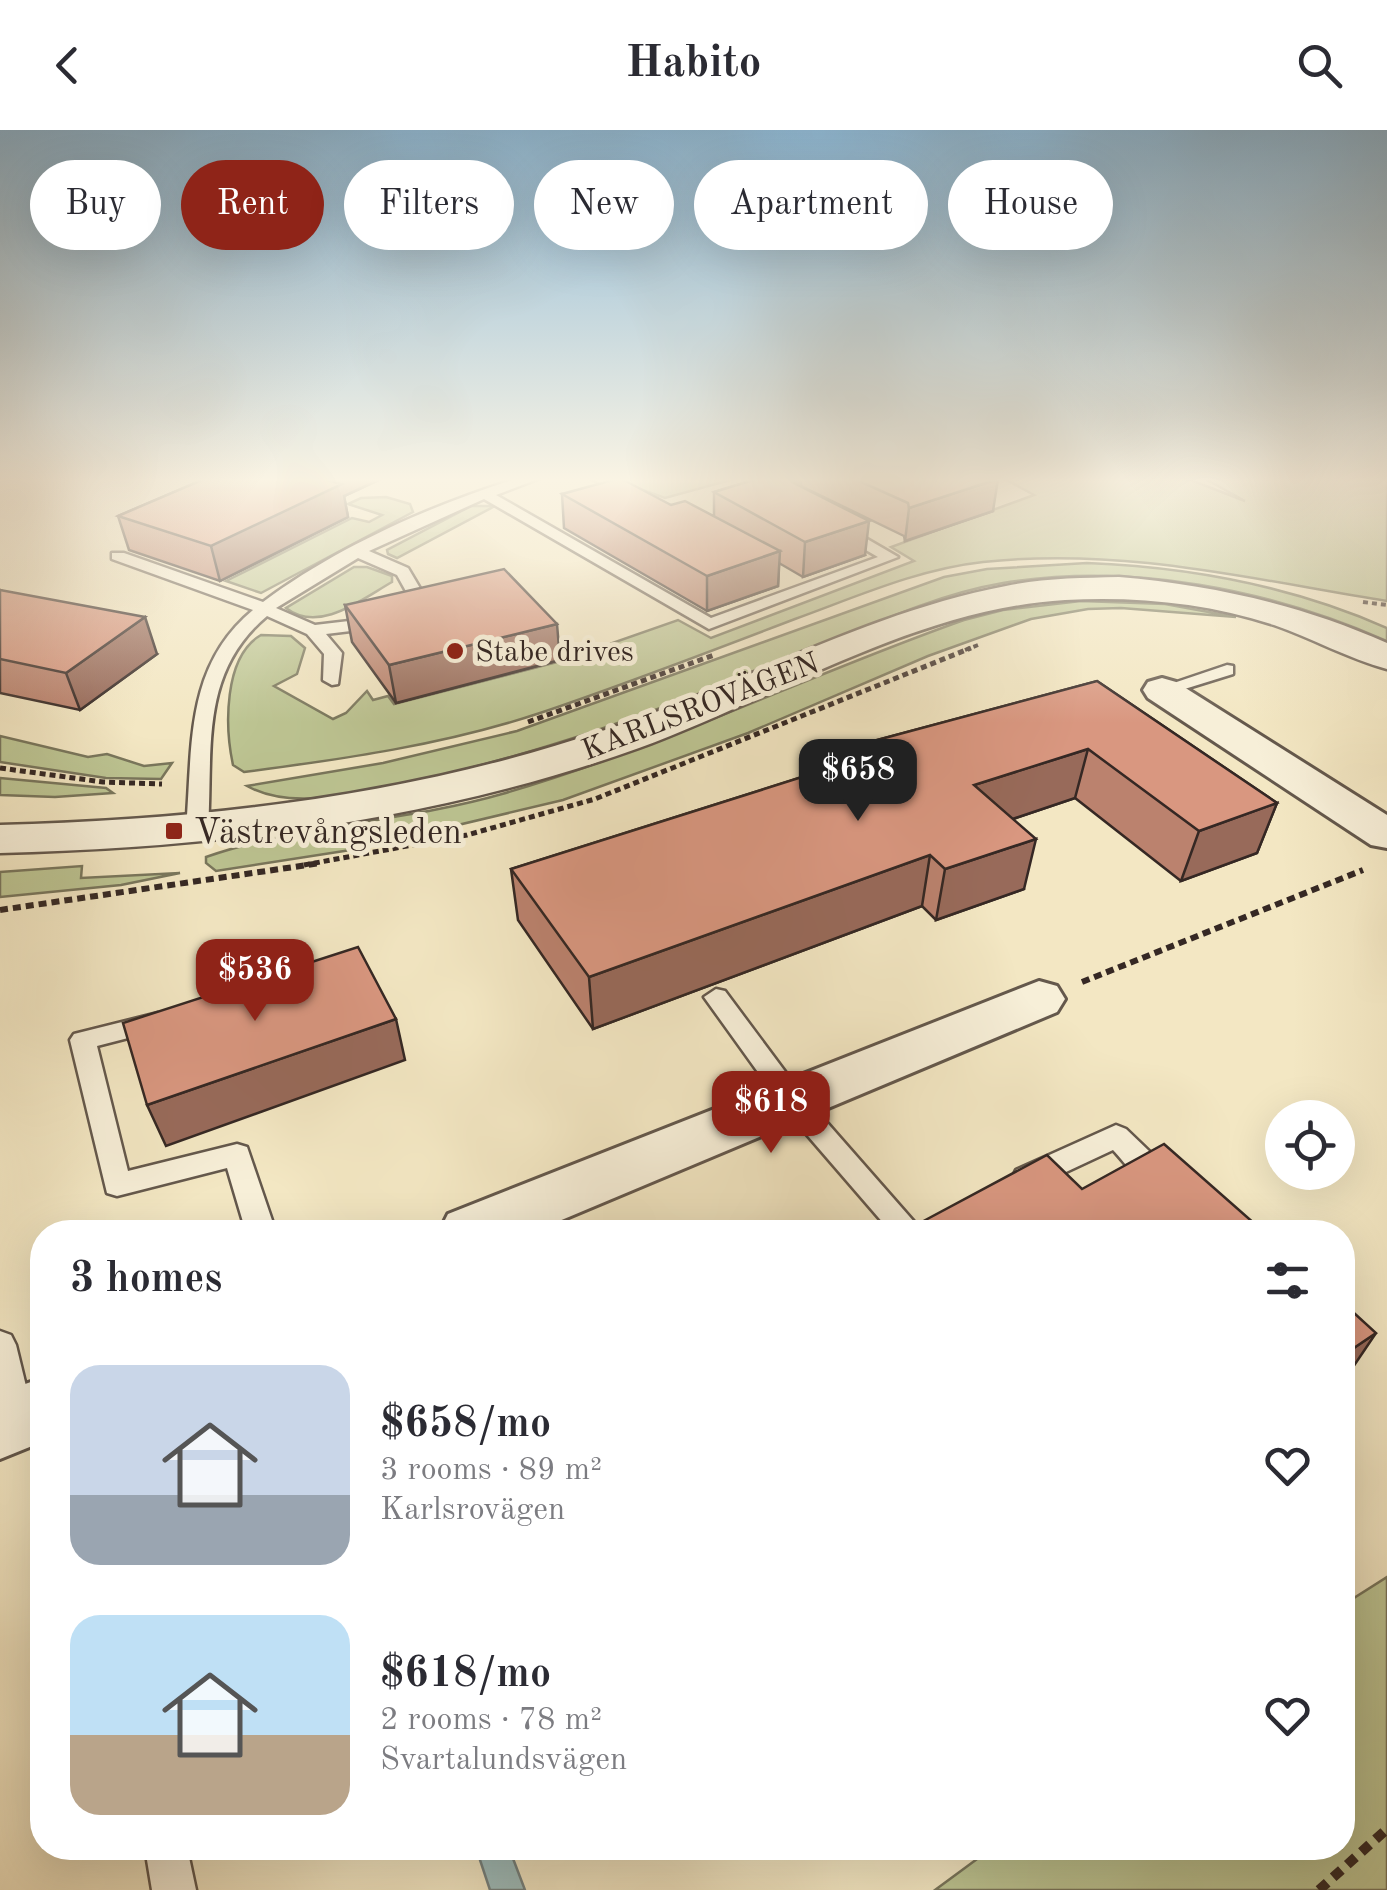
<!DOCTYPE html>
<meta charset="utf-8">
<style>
:root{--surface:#fff;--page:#f2f2f3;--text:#2b2b33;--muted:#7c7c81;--accent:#8f2418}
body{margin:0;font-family:"Old Standard TT",serif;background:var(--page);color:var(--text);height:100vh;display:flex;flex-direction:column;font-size:38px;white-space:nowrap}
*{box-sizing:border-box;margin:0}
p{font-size:32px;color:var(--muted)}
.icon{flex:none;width:55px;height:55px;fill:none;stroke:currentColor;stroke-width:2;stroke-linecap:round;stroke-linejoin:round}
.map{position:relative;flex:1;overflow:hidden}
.drawer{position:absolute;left:30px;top:1090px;width:1325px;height:640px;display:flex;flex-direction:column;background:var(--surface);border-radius:40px;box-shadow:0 10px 40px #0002}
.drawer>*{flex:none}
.hud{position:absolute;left:30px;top:30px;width:1328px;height:90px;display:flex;gap:20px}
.buttons{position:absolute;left:1265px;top:970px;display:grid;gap:20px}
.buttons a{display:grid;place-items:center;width:90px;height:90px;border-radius:50%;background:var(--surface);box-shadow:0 10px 40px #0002;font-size:50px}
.price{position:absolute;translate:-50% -85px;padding:0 22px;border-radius:20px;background:var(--accent);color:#fff;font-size:32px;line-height:65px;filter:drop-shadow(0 2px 5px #0008)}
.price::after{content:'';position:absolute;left:50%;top:60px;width:30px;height:22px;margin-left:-15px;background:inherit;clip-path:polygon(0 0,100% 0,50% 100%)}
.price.current{background:#222;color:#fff}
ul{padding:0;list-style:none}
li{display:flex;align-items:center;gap:30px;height:250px;padding:0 40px}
li span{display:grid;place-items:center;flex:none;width:280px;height:200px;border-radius:30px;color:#555}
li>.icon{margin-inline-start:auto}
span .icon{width:120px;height:120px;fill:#fffc;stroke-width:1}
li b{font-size:42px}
h2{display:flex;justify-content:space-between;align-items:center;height:120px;padding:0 40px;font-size:42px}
.chip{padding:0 35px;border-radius:45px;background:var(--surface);box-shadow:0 10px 40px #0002;font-size:35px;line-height:90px}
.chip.current{background:var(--accent);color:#fff}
header{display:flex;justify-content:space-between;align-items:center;height:130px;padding:0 40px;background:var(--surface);font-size:45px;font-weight:600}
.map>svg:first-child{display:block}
.green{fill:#bdc593;stroke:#79765c;stroke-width:2.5}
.water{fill:#9fbebd;stroke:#758280;stroke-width:2.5}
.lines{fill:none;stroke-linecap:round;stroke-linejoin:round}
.service-casing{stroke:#64584c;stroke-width:5}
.minor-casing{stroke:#64584c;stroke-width:6}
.tertiary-casing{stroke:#64584c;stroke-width:5}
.path-far3{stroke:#352824;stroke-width:4;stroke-dasharray:5 4;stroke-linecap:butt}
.path-far2{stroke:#352824;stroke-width:5;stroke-dasharray:6 4;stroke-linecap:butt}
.path-far1{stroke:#352824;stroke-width:6;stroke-dasharray:8 5;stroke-linecap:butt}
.path{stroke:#352824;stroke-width:10;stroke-dasharray:11 8;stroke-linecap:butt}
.service{fill:#f7efd8;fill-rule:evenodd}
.minor{fill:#f7efd8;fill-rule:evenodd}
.tertiary{fill:#f7efd8;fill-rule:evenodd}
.wall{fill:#bb826e;stroke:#352824;stroke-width:2.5}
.shaded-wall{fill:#986a5a;stroke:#352824;stroke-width:2.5}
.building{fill:#d99780;stroke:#352824;stroke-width:2.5}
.poi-dot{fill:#8f2418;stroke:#f7efd8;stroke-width:4}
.labels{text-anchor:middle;stroke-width:10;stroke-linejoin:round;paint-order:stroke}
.far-poi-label{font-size:30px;fill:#352824;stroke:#f7efd8;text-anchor:start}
.far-street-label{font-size:30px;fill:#352824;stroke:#f7efd8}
.poi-label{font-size:35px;fill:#352824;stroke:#f7efd8;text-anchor:start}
</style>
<header><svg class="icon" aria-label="back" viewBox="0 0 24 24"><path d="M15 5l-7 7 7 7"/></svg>Habito<svg class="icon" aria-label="search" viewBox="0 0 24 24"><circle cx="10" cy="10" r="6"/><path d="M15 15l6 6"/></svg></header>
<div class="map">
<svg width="1387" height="1760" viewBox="0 0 1387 1760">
<rect width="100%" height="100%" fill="#f3e7c3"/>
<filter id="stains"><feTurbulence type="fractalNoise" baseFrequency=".002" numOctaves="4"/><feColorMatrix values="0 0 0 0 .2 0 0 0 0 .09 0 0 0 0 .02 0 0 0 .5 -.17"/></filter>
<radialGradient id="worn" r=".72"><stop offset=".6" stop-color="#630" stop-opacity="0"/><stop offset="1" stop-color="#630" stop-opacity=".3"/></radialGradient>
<g class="green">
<path d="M 607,347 L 741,347 L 665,368 Z"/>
<path d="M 1001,347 L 1183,347 L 1245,371 L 1202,347 L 1387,347 L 1387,471 C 1250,449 1124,417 983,432 C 918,439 856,467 795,489 C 711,521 626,554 540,583 C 444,615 343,629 244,642 L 233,635 C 225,598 223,527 261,505 L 291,506 L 305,518 L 297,544 L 274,556 L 333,589 L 346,583 L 367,561 L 373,570 L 388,566 L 394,574 L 561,531 L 678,490 L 711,508 L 914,431 L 891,417 L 1034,365 Z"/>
<path d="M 386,367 L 410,374 L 413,382 L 261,463 L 226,451 L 352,388 L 369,392 L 382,385 L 348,374 L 361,368 Z"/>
<path d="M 471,376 L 495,376 L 397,428 L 388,424 L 387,420 Z"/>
<path d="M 1087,433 C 1190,437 1292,456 1387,498 L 1387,511 C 1269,459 1132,432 1003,453 C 932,465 863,499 797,526 C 663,579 529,629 387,657 C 343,665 289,679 247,656 L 383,633 L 517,601 L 944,447 L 987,439 Z"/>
<path d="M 354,437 L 367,437 L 392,446 L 392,452 C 362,469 319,504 286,478 Z"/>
<path d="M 1081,471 L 1165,474 L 1236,487 L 1121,478 L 1088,479 L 1031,489 L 928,526 L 748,603 L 563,670 L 357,719 L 216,741 L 206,733 L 206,727 C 301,694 405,692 502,664 C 661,618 808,545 964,490 L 1003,480 Z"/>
<path d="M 0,606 L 88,627 L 107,624 L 144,636 L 172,633 L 161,649 L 106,648 L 0,632 Z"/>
<path d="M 0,648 L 106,658 L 113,663 L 55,667 L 0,665 Z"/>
<path d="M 82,736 L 81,748 L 180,743 L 121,755 L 0,767 L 0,742 Z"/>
<path d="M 1387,1447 L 1387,1760 L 935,1760 L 992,1718 L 1342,1718 L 1343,1475 Z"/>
</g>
<path class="water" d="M 476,1718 L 509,1718 L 525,1760 L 490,1760 Z"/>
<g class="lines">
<defs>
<g id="service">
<path d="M 522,347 L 543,347 L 496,365 L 711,488 L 878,427 L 833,401 L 833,395 L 843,395 L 898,427 L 709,499 L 484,369 L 369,421 L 408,438 L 424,465 L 359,500 L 326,504 L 342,523 L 338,554 L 332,555 L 323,550 L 324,524 L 307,504 L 267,486 C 199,543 213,619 208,699 L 205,704 L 189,704 L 186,699 C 193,617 184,537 253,480 L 112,429 L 112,423 L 124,423 L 263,472 C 338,416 434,374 522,347 ZM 358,428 L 397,445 L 407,463 L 349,491 L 315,495 L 276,478 Z"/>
<path d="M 589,347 L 606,347 L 643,367 L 631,370 Z"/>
<path d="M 1227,535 L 1233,536 L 1233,544 L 1162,566 L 1153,560 Z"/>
<path d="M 716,859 L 725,861 L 801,963 L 923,1102 L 891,1102 L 783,977 L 704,867 Z"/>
<path d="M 158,883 L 167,886 L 171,892 L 167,898 L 97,916 L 128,1041 L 237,1014 L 247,1017 L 276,1102 L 246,1102 L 227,1038 L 117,1066 L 107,1063 L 70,910 L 74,904 Z"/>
<path d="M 1116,995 L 1126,999 L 1173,1044 L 1177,1052 L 1173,1060 C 1149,1068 1128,1036 1113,1020 L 1036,1056 L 1026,1059 L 1016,1056 L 1012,1048 L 1016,1040 Z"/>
<path d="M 0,1201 L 11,1205 L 16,1215 L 34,1289 L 29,1300 L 17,1304 L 5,1300 L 0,1288 Z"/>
<path d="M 145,1718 L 187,1718 L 196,1760 L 152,1760 Z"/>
</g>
<g id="minor">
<path d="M 1162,548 L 1176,552 L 1387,685 L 1387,718 L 1371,715 L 1148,568 L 1143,560 L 1148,552 Z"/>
<path d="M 1039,851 L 1057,856 L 1065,869 L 1057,882 L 533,1102 L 439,1102 L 448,1084 Z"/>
<path d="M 42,1248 L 42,1312 L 0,1329 L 0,1263 Z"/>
</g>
<path id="tertiary" d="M 1119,447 C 1213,455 1301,475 1387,513 L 1387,539 C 1349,529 1312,508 1274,495 C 1208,473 1135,466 1065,470 C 915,479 778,567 639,618 C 435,691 215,718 0,723 L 0,695 C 204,690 408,666 602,601 C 738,557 864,483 1006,456 C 1043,448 1081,448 1119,447 Z"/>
</defs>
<use href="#service" class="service-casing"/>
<use href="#minor" class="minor-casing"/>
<use href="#tertiary" class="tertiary-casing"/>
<g class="path-far3">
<path d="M 1363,472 L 1387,475"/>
<path d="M 965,520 L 978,515"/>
</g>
<g class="path-far2">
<path d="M 528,592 L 714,525"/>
<path d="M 0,638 L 103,652 L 162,654"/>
<path d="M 304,735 L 467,705 L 595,669 L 971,518"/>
</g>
<g class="path-far1">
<path d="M 0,780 L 321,733"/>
<path d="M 1082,852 L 1363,740"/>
</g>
<path class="path" d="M 1319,1760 L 1387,1699"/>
<use href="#service" class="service"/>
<use href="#minor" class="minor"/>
<use href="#tertiary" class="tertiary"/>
</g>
<g class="wall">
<path d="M 209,347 L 385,347 L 344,366 L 348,387 L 220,451 L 129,420 L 118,386 Z"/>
<path d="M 763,347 L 992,347 L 993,381 L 905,411 L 904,406 L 801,356 L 865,425 L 803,447 L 779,433 L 778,456 L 707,481 L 564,398 L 562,364 L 671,375 L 714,386 L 714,362 Z"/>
<path d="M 0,460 L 157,524 L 80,580 L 0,563 Z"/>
<path d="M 345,475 L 560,530 L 396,573 L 352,512 Z"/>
<path d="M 1097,551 L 1277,673 L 1257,723 L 1181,751 L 1075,668 L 1013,689 L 1024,759 L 936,790 L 922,776 L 593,899 L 518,790 L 511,739 L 824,640 L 825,624 Z"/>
</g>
<g class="shaded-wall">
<path d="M 311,347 L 385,347 L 344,366 L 348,387 L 220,451 L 211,416 Z"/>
<path d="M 791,347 L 801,347 L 800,372 Z"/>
<path d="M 998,349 L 993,381 L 905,411 L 909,378 Z"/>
<path d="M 869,391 L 865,425 L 803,447 L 805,412 Z"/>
<path d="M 780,421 L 778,456 L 707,481 L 707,446 Z"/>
<path d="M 145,487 L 157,524 L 80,580 L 66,543 Z"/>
<path d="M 557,494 L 560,530 L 396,573 L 389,535 Z"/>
<path d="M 1088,619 L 1075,668 L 965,705 L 974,655 Z"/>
<path d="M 1277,673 L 1257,723 L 1181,751 L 1199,701 Z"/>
<path d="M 1036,709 L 1024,759 L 936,790 L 945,739 Z"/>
<path d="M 930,725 L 922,776 L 593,899 L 589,847 Z"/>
<path d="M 396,889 L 405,930 L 166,1016 L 147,975 Z"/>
<path d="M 1376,1203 L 1343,1252 L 1342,1226 Z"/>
</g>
<g class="building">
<path d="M 209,347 L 316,347 L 342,354 L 211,416 L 118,386 Z"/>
<path d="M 763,347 L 792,347 L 792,352 L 869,391 L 805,412 L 714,362 Z"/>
<path d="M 850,347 L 992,347 L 998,349 L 909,378 L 908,373 Z"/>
<path d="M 620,348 L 671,375 L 685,371 L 780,421 L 707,446 L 562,364 Z"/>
<path d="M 504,439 L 557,494 L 389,535 L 345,475 Z"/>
<path d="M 0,460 L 145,487 L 66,543 L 0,529 Z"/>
<path d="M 1097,551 L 1277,673 L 1199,701 L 1088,619 L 974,655 L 1036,709 L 945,739 L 930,725 L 589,847 L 511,739 L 837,636 L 825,624 Z"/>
<path d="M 358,817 L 396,889 L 147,975 L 123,893 Z"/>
<path d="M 1164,1014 L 1264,1102 L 903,1102 L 1047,1025 L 1082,1059 Z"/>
<path d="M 1342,1172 L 1376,1203 L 1342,1226 Z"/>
</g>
<linearGradient id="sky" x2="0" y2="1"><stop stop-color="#8bb8d7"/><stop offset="0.59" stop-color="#faf4e4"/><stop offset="1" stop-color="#faf4e4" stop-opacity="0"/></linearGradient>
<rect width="1387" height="593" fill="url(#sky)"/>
<g class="poi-dot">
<circle cx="455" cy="521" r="10"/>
<rect x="164" y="691" width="20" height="20" rx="5"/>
</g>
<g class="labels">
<g class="far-poi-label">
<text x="475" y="531">Stabe drives</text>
</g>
<g class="far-street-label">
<text transform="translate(700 576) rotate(-21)" y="10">KARLSROVÄGEN</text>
</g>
<g class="poi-label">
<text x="194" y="713">Västrevångsleden</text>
</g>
</g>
<rect width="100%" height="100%" filter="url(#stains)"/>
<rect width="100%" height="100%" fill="url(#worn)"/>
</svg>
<div class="buttons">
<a><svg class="icon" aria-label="locate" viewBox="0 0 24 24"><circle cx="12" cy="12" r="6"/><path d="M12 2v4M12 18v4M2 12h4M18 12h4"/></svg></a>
</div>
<b class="price current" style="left:858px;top:694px">$658</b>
<b class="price" style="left:255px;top:894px">$536</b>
<b class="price" style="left:771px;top:1026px">$618</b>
<div class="hud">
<a class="chip">Buy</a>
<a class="chip current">Rent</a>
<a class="chip">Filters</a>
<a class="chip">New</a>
<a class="chip">Apartment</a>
<a class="chip">House</a>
</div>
<section class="drawer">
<h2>3 homes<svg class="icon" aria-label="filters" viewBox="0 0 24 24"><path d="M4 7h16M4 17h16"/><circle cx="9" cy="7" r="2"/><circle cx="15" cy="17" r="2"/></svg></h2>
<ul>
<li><span style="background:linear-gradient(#c9d6e8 65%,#9aa5b1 0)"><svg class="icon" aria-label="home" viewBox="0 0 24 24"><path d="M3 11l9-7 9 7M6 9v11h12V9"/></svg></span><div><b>$658/mo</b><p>3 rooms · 89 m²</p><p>Karlsrovägen</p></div><svg class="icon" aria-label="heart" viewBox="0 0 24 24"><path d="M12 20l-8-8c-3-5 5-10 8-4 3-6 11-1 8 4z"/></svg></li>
<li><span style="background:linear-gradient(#bfe0f5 60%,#b9a48a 0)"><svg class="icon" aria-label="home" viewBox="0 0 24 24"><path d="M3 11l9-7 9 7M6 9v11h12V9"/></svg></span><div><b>$618/mo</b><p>2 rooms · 78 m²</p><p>Svartalundsvägen</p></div><svg class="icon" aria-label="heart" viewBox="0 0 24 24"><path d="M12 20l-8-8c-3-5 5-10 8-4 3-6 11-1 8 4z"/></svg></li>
</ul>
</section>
</div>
